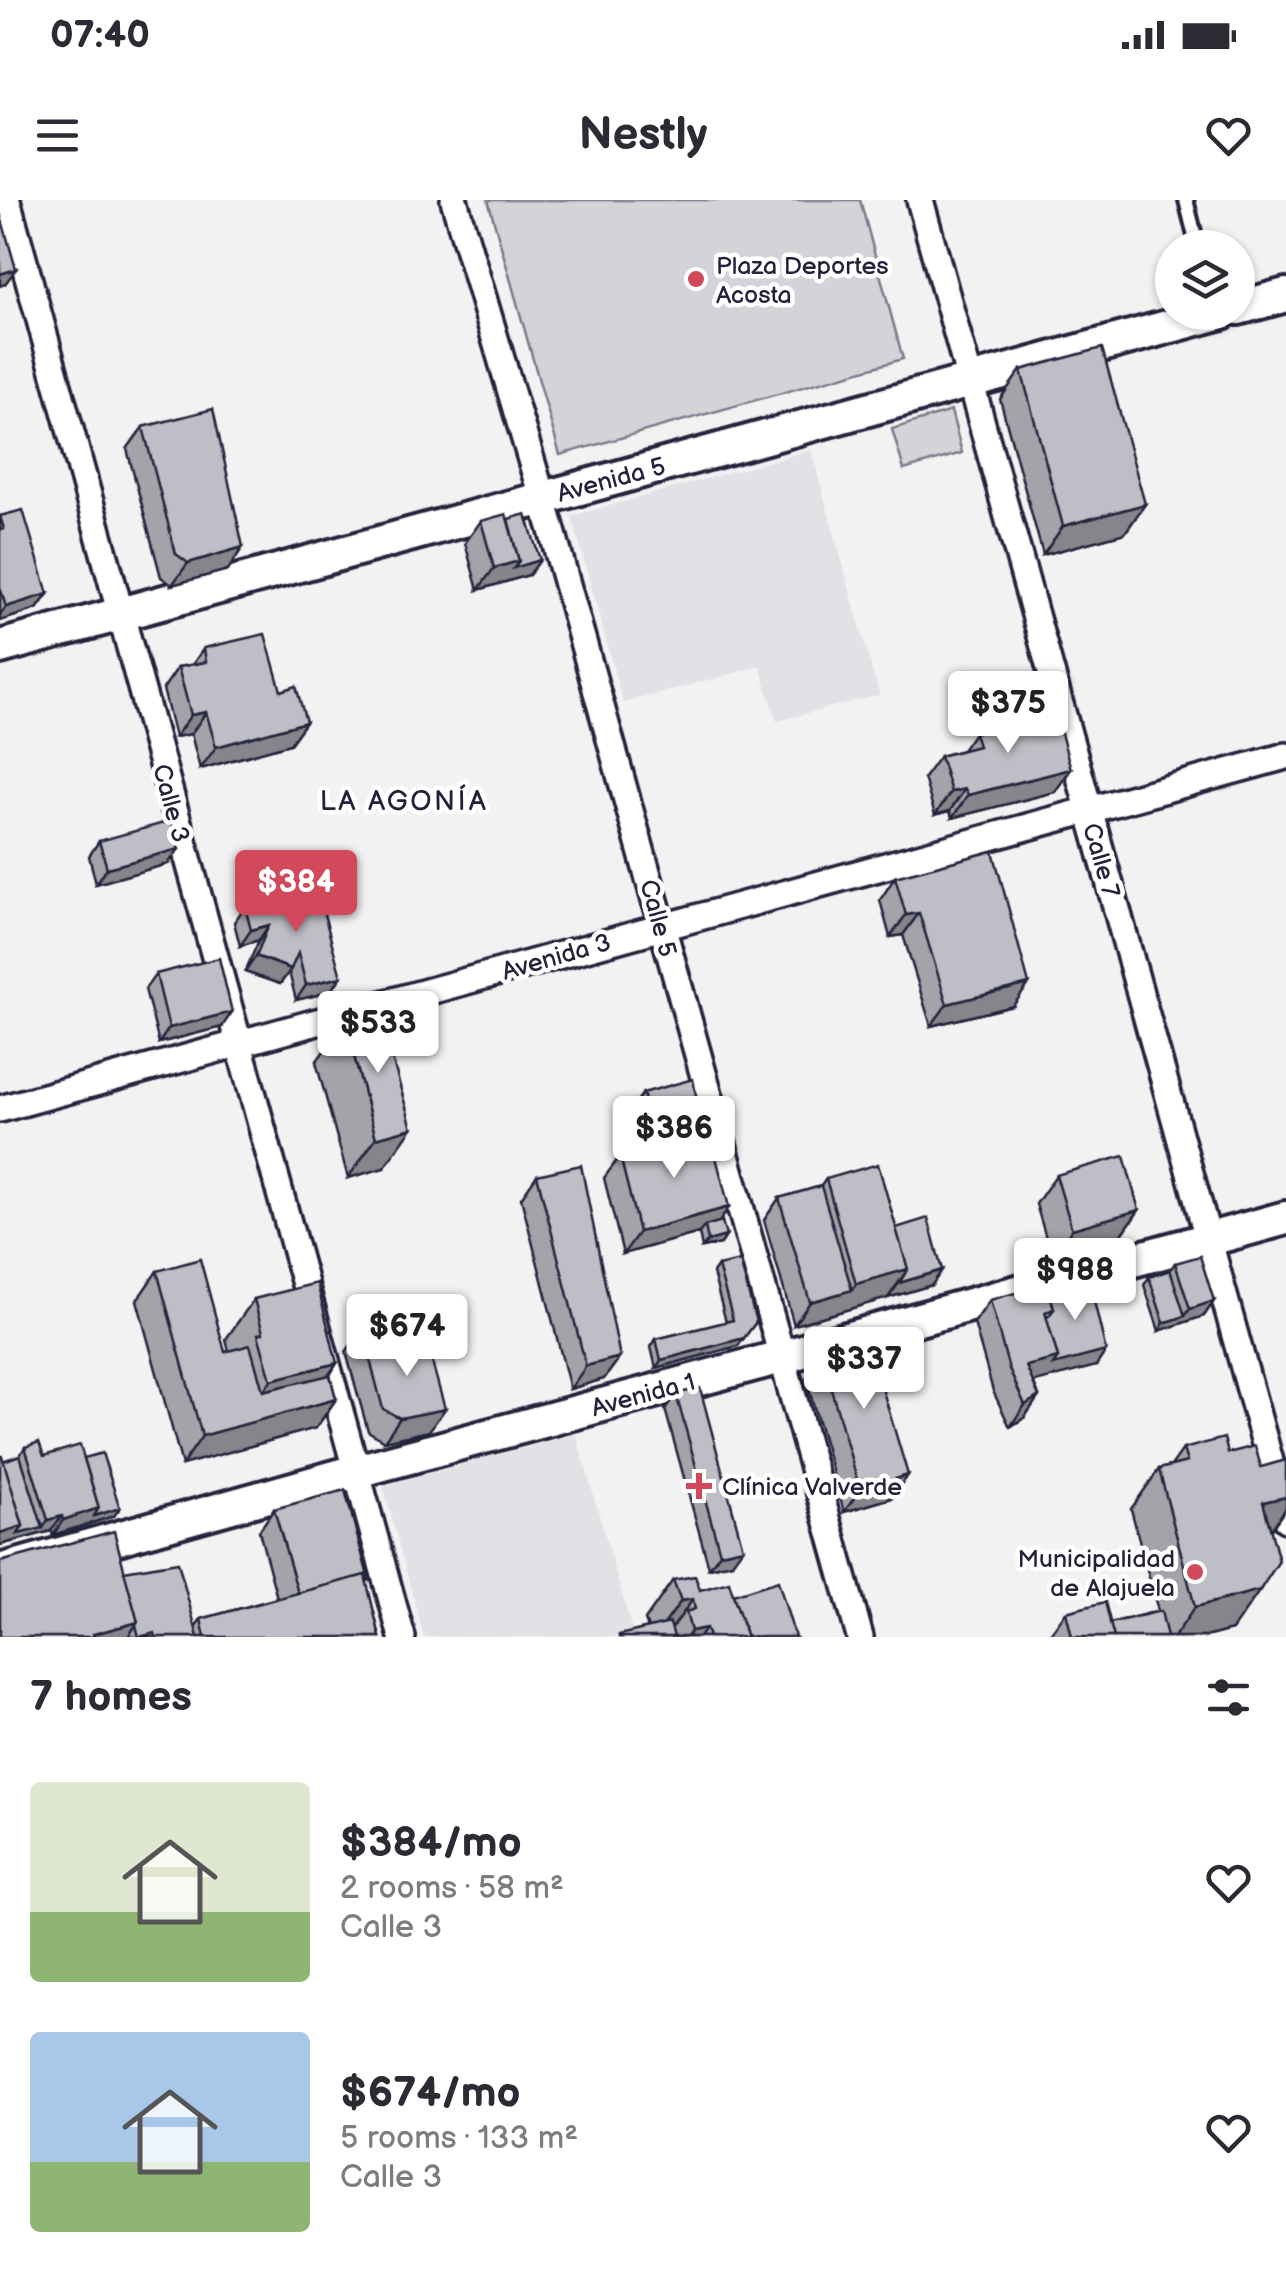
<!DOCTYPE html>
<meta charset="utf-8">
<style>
:root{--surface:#fff;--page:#f2f2f3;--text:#2b2b33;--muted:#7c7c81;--accent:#d1495b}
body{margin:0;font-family:"Balsamiq Sans",sans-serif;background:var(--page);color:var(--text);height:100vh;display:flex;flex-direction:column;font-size:38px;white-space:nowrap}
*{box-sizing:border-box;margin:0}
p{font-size:32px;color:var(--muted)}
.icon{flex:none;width:55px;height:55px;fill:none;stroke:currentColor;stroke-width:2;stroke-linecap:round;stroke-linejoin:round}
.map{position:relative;height:1437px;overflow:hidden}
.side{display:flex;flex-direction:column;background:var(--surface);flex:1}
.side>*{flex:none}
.buttons{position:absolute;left:1155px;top:30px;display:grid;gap:20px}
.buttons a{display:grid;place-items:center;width:100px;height:100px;border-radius:50%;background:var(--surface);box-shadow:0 2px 8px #0004;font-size:50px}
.price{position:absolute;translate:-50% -85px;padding:0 22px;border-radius:10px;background:#fff;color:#222;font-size:32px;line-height:65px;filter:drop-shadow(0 2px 5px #0008)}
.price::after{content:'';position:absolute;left:50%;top:60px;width:30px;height:22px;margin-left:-15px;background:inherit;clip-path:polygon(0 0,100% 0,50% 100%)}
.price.current{background:var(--accent);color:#fff}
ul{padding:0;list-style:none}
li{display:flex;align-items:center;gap:30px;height:250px;padding:0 30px}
li span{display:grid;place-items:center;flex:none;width:280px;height:200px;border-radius:10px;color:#555}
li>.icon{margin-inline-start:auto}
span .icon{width:120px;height:120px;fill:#fffc;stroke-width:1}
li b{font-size:42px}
h2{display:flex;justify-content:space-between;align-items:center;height:120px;padding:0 30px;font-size:42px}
.status{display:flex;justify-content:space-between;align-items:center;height:70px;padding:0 50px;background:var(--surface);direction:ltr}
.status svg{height:28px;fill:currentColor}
header{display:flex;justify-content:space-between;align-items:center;height:130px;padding:0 30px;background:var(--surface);font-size:45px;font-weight:700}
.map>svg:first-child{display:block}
.built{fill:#e2e2e6}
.green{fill:#d3d3d8;stroke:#7a7a8a;stroke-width:2.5}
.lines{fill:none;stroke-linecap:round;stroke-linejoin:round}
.service-casing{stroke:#22223b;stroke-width:20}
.minor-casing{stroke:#22223b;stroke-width:32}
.tertiary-casing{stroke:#22223b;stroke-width:40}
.service{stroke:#fff;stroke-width:12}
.minor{stroke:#fff;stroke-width:25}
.tertiary{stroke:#fff;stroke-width:32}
.wall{fill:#a3a3aa;stroke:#22223b;stroke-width:2.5}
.shaded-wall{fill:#85858b;stroke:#22223b;stroke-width:2.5}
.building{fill:#bebec6;stroke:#22223b;stroke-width:2.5}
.poi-dot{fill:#d1495b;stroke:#fff;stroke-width:4}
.labels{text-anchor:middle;stroke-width:9;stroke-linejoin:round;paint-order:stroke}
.poi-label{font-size:25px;fill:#22223b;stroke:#fff;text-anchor:start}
.street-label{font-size:25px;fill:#22223b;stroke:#fff}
.neighbourhood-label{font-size:28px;letter-spacing:2.5px;fill:#22223b;stroke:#fff}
</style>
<div class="status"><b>07:40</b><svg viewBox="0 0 49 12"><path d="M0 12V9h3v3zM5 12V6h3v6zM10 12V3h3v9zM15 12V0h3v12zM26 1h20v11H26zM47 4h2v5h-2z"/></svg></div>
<header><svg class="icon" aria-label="menu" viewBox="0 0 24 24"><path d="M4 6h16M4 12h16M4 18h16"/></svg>Nestly<svg class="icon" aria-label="heart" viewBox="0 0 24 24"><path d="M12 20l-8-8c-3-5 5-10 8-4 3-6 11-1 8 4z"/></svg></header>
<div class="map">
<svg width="1286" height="1437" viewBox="0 0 1286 1437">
<rect width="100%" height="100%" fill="#f2f2f3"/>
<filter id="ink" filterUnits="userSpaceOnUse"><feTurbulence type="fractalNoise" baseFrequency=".01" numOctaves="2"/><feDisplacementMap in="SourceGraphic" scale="20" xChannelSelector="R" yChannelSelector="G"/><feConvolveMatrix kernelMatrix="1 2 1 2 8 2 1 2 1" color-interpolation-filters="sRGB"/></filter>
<g filter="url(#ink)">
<g class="built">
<path d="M 811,250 L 879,495 L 777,521 L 760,466 L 623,503 L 572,316 Z"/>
<path d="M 576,1234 L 634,1437 L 424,1437 L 383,1286 Z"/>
</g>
<g class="green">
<path d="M 488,0 L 860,0 L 903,159 L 560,255 Z"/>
<path d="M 951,211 L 962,253 L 904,270 L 892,229 Z"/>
</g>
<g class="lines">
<defs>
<path id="service" d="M 1186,0 L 1198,48"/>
<g id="minor">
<path d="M 7,0 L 402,1437"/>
<path d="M 454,0 L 551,327 L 860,1437"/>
<path d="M 920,0 L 1286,1319"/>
<path d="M 0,909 L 1286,556"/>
</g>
<g id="tertiary">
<path d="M 1238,108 L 1286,95"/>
<path d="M 0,447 L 1222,112"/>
<path d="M 0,1371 L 357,1271 L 781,1157 L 1286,1018"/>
</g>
</defs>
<use href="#service" class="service-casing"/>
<use href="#minor" class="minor-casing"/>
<use href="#tertiary" class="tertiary-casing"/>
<use href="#service" class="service"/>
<use href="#minor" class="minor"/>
<use href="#tertiary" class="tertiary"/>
</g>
<g class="wall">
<path d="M 1021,170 L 1145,304 L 1125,333 L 1043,355 L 1000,199 Z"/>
<path d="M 143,227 L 228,370 L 172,385 L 161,377 L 127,249 Z"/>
<path d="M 0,317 L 48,394 L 37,409 L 0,421 Z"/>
<path d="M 508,319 L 540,360 L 529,375 L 478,390 L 465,343 L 481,321 Z"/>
<path d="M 204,448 L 281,491 L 306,522 L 290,544 L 200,569 L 191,534 L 175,537 L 163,489 L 178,467 L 192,465 Z"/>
<path d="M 974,533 L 1071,569 L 1055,592 L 952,618 L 950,611 L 935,615 L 924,578 L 940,556 L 962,550 Z"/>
<path d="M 99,641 L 168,664 L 96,684 L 89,656 Z"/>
<path d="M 895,677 L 1013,806 L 931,826 L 903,735 L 890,737 L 880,700 Z"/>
<path d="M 245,707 L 341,777 L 330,792 L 296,800 L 289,772 L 280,784 L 245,772 L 259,740 L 240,746 L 234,722 Z"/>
<path d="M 156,774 L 222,827 L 159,843 L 145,789 Z"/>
<path d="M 345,822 L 384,968 L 348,978 L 316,862 Z"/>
<path d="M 643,893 L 703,932 L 729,1007 L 719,1022 L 726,1036 L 721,1044 L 702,1048 L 699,1033 L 623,1054 L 604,978 L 620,956 L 642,949 L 632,908 Z"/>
<path d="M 537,975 L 620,1157 L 604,1179 L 570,1189 L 521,998 Z"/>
<path d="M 1056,975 L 1139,1010 L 1119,1039 L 1052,1058 L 1036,1004 Z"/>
<path d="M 826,979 L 896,1028 L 932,1085 L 794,1125 L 764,1020 L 779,998 L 821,986 Z"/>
<path d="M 1175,1063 L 1214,1101 L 1204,1116 L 1159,1131 L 1144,1085 L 1149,1077 L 1170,1070 Z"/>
<path d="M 718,1066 L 756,1122 L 738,1146 L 656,1168 L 651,1147 L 656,1139 L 726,1122 L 713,1073 Z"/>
<path d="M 157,1071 L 225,1152 L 229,1151 L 226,1139 L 254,1099 L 337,1163 L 330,1175 L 336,1199 L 316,1228 L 182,1265 L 137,1100 Z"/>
<path d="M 1049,1090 L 1096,1166 L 1033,1182 L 1039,1196 L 1024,1218 L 1010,1227 L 993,1191 L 974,1123 L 990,1100 Z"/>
<path d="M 366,1123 L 416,1135 L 412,1141 L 429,1231 L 384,1241 L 368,1231 L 346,1152 Z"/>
<path d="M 830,1144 L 908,1275 L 892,1298 L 844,1312 L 806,1179 Z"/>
<path d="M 676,1194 L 732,1363 L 709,1368 L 665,1209 Z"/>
<path d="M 25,1247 L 44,1256 L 84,1258 L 114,1316 L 53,1335 L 51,1331 L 0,1345 L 3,1261 L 20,1255 Z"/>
<path d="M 1183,1249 L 1228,1253 L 1271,1330 L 1232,1430 L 1205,1437 L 1051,1437 L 1050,1434 L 1066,1412 L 1110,1423 L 1158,1411 L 1131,1309 L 1159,1269 L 1171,1266 Z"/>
<path d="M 274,1309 L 369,1380 L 366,1383 L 380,1437 L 0,1437 L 124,1371 L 195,1427 L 201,1419 L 277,1398 L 259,1331 Z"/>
<path d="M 673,1380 L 700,1390 L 733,1395 L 795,1437 L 618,1437 L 648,1428 L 645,1420 Z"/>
</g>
<g class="shaded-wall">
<path d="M 16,69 L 5,84 L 0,86 L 0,74 Z"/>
<path d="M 1145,304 L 1125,333 L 1043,355 L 1063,326 Z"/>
<path d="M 243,347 L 228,370 L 172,385 L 188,363 Z"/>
<path d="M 540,360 L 529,375 L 478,390 L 494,368 L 519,361 Z"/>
<path d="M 48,394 L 37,409 L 0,421 L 0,415 L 6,407 Z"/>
<path d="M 206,512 L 191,534 L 175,537 L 191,515 Z"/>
<path d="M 306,522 L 290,544 L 200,569 L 216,547 Z"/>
<path d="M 1071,569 L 1055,592 L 952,618 L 968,595 Z"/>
<path d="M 965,589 L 950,611 L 935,615 L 951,592 Z"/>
<path d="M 179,649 L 168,664 L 96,684 L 107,668 Z"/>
<path d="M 919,713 L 903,735 L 890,737 L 906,715 Z"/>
<path d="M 269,725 L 259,740 L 240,746 L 251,730 Z"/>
<path d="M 256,756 L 291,769 L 280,784 L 245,772 Z"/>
<path d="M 341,777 L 330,792 L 296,800 L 306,785 Z"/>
<path d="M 1029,784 L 1013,806 L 931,826 L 947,804 Z"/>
<path d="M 232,812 L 222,827 L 159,843 L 169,828 Z"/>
<path d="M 412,928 L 384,968 L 348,978 L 376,938 Z"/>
<path d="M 729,1007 L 714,1030 L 705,1026 L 699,1033 L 623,1054 L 639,1032 Z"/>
<path d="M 1139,1010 L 1119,1039 L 1052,1058 L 1072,1029 Z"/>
<path d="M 726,1036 L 721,1044 L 702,1048 L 708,1041 Z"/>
<path d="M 908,1069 L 888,1098 L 794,1125 L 810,1102 L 852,1090 L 856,1084 Z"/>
<path d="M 942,1070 L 932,1085 L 888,1098 L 899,1083 Z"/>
<path d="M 1214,1101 L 1204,1116 L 1159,1131 L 1164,1123 L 1185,1116 L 1190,1109 Z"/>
<path d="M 416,1135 L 396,1164 L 368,1152 L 373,1145 Z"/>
<path d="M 744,1138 L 738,1146 L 656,1168 L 661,1160 Z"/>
<path d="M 1106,1151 L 1096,1166 L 1017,1187 L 1026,1166 L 1058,1158 Z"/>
<path d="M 620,1157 L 604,1179 L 570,1189 L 586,1166 Z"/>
<path d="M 337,1163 L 309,1203 L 242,1220 L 271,1180 Z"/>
<path d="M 1039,1196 L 1024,1218 L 1010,1227 L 1025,1205 Z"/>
<path d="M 336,1199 L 316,1228 L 182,1265 L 202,1236 Z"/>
<path d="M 445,1209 L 429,1231 L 384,1241 L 400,1218 Z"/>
<path d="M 908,1275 L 892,1298 L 844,1312 L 860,1290 Z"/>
<path d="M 1286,1297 L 1286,1308 L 1268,1334 L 1263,1302 Z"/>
<path d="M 99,1308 L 120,1308 L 114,1316 L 53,1335 L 63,1320 Z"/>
<path d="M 62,1316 L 51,1331 L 0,1345 L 0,1333 L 23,1326 L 43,1328 L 48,1320 Z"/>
<path d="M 743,1348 L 732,1363 L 709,1368 L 720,1353 Z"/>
<path d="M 1260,1390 L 1232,1430 L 1205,1437 L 1174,1437 L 1195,1407 Z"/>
<path d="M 693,1399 L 666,1437 L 655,1437 L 681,1401 Z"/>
<path d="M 138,1422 L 128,1437 L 91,1437 L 93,1434 Z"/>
<path d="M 706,1428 L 699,1437 L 687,1437 L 691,1431 Z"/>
</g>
<g class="building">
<path d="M 0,13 L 16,69 L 0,74 Z"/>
<path d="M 1102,148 L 1145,304 L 1063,326 L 1021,170 Z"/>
<path d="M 213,209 L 243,347 L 188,363 L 176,354 L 143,227 Z"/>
<path d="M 23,310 L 48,394 L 6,407 L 0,387 L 0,330 L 4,329 L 0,316 Z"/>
<path d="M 506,314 L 519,361 L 494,368 L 481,321 Z"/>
<path d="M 526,314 L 540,360 L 514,368 L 519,361 L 508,319 Z"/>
<path d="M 265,434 L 281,491 L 296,486 L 306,522 L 216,547 L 206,512 L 191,515 L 178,467 L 206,462 L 204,448 Z"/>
<path d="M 1055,512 L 1071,569 L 968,595 L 965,589 L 951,592 L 940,556 L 978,546 L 974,533 Z"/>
<path d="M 171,621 L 179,649 L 107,668 L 99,641 Z"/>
<path d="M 993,651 L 1029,784 L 947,804 L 919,713 L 906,715 L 895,677 Z"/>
<path d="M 317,688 L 341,777 L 306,785 L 298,753 L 291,769 L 256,756 L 269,725 L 251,730 L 245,707 Z"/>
<path d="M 219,758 L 232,812 L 169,828 L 156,774 Z"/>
<path d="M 379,813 L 412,928 L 376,938 L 345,822 Z"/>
<path d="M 693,879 L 703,932 L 656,945 L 643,893 Z"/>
<path d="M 709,930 L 729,1007 L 639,1032 L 620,956 Z"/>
<path d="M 1124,956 L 1139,1010 L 1072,1029 L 1056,975 Z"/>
<path d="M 878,964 L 908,1069 L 856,1084 L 826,979 Z"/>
<path d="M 581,965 L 620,1157 L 586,1166 L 537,975 Z"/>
<path d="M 821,986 L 852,1090 L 810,1102 L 779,998 Z"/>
<path d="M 928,1018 L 942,1070 L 899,1083 L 908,1069 L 896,1028 Z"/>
<path d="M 722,1021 L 726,1036 L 708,1041 L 705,1026 Z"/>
<path d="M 1200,1056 L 1214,1101 L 1190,1109 L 1175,1063 Z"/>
<path d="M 200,1059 L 225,1152 L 250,1145 L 263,1191 L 330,1175 L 336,1199 L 202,1236 L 157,1071 Z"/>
<path d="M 740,1061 L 756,1122 L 744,1138 L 661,1160 L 656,1139 L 733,1120 L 718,1066 Z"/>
<path d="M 1170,1070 L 1185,1116 L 1164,1123 L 1149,1077 Z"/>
<path d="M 1089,1080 L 1106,1151 L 1053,1165 L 1058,1158 L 1046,1117 L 1049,1116 L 1054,1109 L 1049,1090 Z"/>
<path d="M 317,1083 L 337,1163 L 271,1180 L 258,1134 L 263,1133 L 254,1099 Z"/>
<path d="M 1047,1084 L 1054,1109 L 1045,1112 L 1058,1158 L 1026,1166 L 1039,1196 L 1025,1205 L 1009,1169 L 990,1100 Z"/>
<path d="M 410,1111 L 416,1135 L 373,1145 L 366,1123 Z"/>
<path d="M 866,1134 L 908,1275 L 860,1290 L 822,1157 L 830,1144 Z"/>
<path d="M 425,1137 L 445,1209 L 400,1218 L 383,1209 L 368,1152 Z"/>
<path d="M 700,1188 L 743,1348 L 720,1353 L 676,1194 Z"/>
<path d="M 1224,1238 L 1228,1253 L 1255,1246 L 1261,1267 L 1286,1260 L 1286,1297 L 1263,1302 L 1279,1361 L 1260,1390 L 1195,1407 L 1159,1269 L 1187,1262 L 1183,1249 Z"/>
<path d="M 39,1242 L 44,1256 L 80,1245 L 99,1308 L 63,1320 L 62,1316 L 48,1320 L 25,1247 Z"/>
<path d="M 102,1253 L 120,1308 L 94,1316 L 99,1308 L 84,1258 Z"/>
<path d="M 20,1255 L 43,1328 L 18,1334 L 23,1326 L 3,1261 Z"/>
<path d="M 0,1256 L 2,1256 L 23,1326 L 0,1333 Z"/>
<path d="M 345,1290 L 369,1380 L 366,1380 L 365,1375 L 298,1393 L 274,1309 Z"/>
<path d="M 114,1331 L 138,1422 L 93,1434 L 94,1437 L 0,1437 L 0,1362 Z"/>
<path d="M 178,1362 L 198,1437 L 156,1437 L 155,1433 L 139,1437 L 136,1425 L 138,1422 L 124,1371 Z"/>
<path d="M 365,1375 L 380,1437 L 205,1437 L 201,1419 Z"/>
<path d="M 695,1376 L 700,1390 L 729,1382 L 747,1437 L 709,1437 L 706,1428 L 691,1431 L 686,1412 L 695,1409 L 693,1399 L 681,1401 L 673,1380 Z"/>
<path d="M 778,1381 L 795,1437 L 747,1437 L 733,1395 Z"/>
<path d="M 1105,1402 L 1114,1437 L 1072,1437 L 1066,1412 Z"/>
<path d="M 1161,1411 L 1167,1437 L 1114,1437 L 1110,1423 Z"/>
<path d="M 670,1423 L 674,1437 L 619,1437 L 619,1435 Z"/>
</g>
</g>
<g class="poi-dot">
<circle cx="696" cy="79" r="10"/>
<path d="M694 1271h10v10h10v10h-10v10h-10v-10h-10v-10h10z"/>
<circle cx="1195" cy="1372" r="10"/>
</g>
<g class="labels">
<g class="poi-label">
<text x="716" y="74">Plaza Deportes<tspan x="716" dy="29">Acosta</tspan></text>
<text x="722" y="1295">Clínica Valverde</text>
<text x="1175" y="1367" text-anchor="end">Municipalidad<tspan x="1175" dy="29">de Alajuela</tspan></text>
</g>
<g class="street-label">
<text transform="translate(611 279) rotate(-15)" y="9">Avenida 5</text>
<text transform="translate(172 603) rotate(75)" y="9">Calle 3</text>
<text transform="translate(1102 660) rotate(74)" y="9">Calle 7</text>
<text transform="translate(659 718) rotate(75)" y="9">Calle 5</text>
<text transform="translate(556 756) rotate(-16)" y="9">Avenida 3</text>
<text transform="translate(643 1194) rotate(-15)" y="9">Avenida 1</text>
</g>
<g class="neighbourhood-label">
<text x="404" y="610">LA AGONÍA</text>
</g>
</g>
</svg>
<div class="buttons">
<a><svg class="icon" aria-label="layers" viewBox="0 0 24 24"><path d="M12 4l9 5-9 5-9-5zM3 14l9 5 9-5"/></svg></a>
</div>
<b class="price" style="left:1008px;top:556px">$375</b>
<b class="price current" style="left:296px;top:735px">$384</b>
<b class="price" style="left:378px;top:876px">$533</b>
<b class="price" style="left:674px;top:981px">$386</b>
<b class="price" style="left:1075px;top:1123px">$988</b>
<b class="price" style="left:407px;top:1179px">$674</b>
<b class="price" style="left:864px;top:1212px">$337</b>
</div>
<section class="side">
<h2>7 homes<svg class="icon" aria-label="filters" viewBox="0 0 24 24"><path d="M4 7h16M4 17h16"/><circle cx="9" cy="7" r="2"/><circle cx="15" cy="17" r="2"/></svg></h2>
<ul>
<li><span style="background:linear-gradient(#dfe7d0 65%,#8fb573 0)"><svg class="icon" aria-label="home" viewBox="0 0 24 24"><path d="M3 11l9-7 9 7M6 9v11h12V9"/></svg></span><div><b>$384/mo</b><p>2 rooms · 58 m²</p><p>Calle 3</p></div><svg class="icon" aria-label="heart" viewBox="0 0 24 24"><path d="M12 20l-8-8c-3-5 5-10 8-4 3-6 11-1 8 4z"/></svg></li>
<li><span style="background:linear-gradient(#a9c7e8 65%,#8fb573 0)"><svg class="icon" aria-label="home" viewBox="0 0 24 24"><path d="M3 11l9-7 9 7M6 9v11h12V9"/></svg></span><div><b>$674/mo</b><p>5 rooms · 133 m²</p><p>Calle 3</p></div><svg class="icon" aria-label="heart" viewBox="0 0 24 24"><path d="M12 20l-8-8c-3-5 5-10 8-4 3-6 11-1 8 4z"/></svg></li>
</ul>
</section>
